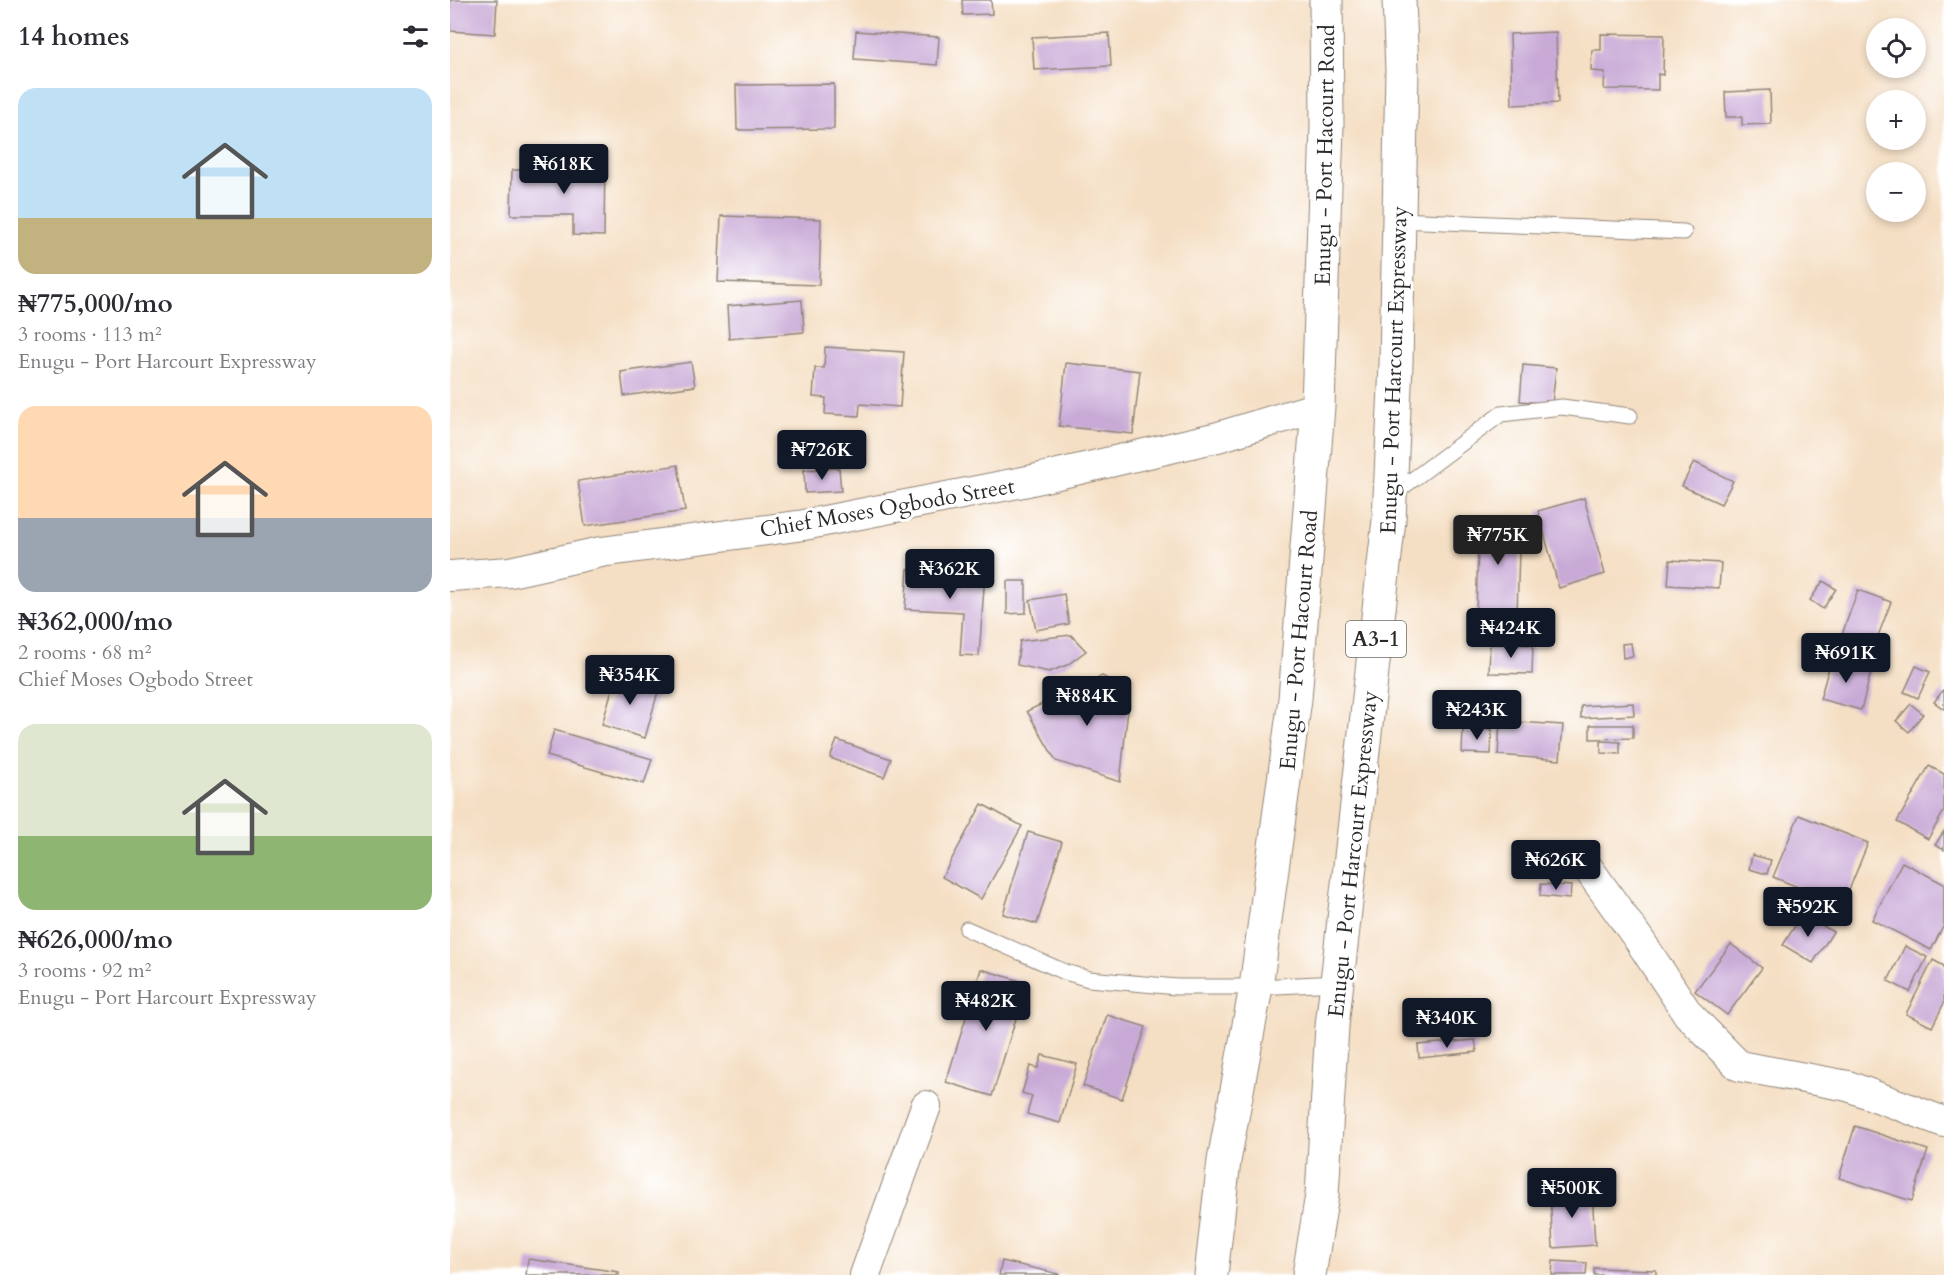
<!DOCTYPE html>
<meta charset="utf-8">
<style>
:root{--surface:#fff;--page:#f2f2f3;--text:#2b2b33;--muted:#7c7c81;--accent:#111827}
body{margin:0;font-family:Cardo,serif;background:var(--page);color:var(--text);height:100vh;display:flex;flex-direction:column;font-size:22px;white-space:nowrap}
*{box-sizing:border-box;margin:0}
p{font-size:20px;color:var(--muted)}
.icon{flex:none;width:33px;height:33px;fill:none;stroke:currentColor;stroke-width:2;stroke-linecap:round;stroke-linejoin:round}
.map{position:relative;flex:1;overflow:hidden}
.drawer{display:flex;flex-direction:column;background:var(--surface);width:450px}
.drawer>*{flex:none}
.tools{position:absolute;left:1416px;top:18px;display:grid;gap:12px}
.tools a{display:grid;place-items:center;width:60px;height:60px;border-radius:50%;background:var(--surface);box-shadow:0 3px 9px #0003;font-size:30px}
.price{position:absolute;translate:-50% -51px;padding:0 14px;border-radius:6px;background:var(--accent);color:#fff;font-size:20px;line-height:39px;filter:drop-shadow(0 2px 3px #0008)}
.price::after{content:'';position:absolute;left:50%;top:36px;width:18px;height:14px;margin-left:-9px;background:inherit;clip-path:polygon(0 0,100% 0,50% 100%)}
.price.on{background:#222;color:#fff}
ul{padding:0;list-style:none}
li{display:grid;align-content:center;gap:12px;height:318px;padding:0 18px}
li span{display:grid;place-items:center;height:186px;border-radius:18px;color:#555}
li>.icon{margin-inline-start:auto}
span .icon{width:108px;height:108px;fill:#fffc;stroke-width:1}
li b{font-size:26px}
h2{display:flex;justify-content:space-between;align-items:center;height:72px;padding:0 18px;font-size:26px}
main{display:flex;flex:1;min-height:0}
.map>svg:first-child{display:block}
.building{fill:#c9aad7}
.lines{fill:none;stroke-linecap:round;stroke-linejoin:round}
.lane-casing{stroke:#908578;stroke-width:17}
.street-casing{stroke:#908578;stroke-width:32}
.highway-casing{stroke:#908578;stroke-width:35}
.lane{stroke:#fff;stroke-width:15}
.street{stroke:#fff;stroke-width:30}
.highway{stroke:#fff;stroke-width:33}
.labels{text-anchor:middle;stroke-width:6;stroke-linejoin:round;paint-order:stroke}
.shield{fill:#fff;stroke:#6b6b6b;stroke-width:1.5}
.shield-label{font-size:21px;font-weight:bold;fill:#2b2b2b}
.street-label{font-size:22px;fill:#2b2b2b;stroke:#fff}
</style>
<main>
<section class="drawer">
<h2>14 homes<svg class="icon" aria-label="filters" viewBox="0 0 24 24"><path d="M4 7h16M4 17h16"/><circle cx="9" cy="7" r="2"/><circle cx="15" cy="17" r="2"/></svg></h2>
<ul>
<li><span style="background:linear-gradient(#bfe0f5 70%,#c2b280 0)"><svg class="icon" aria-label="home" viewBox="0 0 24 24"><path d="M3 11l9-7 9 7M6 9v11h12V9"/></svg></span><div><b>₦775,000/mo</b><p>3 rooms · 113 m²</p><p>Enugu - Port Harcourt Expressway</p></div></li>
<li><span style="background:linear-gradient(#ffd9b3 60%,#9aa5b1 0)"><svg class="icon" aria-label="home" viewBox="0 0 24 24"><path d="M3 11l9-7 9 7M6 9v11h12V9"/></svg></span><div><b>₦362,000/mo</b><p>2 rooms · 68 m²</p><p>Chief Moses Ogbodo Street</p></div></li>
<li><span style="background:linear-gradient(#dfe7d0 60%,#8fb573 0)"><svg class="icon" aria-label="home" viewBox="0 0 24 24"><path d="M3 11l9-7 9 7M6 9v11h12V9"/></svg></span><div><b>₦626,000/mo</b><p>3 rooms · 92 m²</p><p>Enugu - Port Harcourt Expressway</p></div></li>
</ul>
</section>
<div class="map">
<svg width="1494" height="1275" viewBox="0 0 1494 1275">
<rect width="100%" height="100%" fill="#fff"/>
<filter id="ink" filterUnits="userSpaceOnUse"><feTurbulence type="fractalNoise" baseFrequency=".0167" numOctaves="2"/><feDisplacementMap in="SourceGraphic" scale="12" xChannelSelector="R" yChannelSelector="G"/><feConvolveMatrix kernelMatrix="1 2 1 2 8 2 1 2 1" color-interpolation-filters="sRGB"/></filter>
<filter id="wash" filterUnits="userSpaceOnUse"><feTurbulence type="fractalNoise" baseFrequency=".008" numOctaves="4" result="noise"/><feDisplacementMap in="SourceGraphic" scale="24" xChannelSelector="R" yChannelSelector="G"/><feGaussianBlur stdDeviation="1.35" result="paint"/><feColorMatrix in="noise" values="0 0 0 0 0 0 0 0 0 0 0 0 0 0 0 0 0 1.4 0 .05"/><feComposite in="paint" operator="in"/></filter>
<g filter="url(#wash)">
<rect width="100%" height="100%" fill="#f5dfc4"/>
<g id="blocks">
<g class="building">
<path d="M 0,0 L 47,0 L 45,34 L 0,31 Z"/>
<path d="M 512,0 L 541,0 L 542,14 L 513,15 Z"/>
<path d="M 406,31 L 489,37 L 487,65 L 404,59 Z"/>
<path d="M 1106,32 L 1108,103 L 1062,105 L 1060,34 Z"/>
<path d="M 659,33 L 661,66 L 584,70 L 582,37 Z"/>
<path d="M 1151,34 L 1214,35 L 1213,75 L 1208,74 L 1208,90 L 1154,89 L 1155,72 L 1141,71 L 1142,50 L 1151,50 Z"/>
<path d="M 384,84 L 384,129 L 287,130 L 286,85 Z"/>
<path d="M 1320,90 L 1321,124 L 1292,125 L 1292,117 L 1276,117 L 1275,92 Z"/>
<path d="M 123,159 L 155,159 L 154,236 L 123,235 L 123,215 L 61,215 L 62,170 L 123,170 Z"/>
<path d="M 271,216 L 371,219 L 369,285 L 268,282 Z"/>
<path d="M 352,300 L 354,332 L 279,339 L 277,306 Z"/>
<path d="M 375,347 L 454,352 L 450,407 L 410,404 L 409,416 L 375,414 L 376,398 L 363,397 L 365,368 L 374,368 Z"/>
<path d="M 241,362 L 245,386 L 174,396 L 171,372 Z"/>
<path d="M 616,363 L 690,371 L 683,434 L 609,426 Z"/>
<path d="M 1073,365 L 1106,368 L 1102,404 L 1070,401 Z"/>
<path d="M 1244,462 L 1283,481 L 1271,504 L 1232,486 Z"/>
<path d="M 228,465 L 235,511 L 135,526 L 128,481 Z"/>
<path d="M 389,468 L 391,491 L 355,493 L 354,470 Z"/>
<path d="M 1134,498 L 1155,574 L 1109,588 L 1088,511 Z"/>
<path d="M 1029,519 L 1070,520 L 1067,614 L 1026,613 Z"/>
<path d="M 1220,560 L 1271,563 L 1269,588 L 1218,585 Z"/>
<path d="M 458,569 L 535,574 L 529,656 L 510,655 L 513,612 L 455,609 Z"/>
<path d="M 557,581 L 576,581 L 576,613 L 557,614 Z"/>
<path d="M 1373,581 L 1386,589 L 1373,609 L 1360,600 Z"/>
<path d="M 1408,590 L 1441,602 L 1418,662 L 1386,651 Z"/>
<path d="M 614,594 L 619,624 L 586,630 L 580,600 Z"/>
<path d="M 621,635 L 636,651 L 617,665 L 599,672 L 567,665 L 570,641 Z"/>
<path d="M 1181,643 L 1183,656 L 1173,658 L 1172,644 Z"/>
<path d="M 1040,644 L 1083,645 L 1082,674 L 1039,673 Z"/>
<path d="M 1382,657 L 1422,668 L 1411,710 L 1370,699 Z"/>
<path d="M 1466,666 L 1480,672 L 1468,698 L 1454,692 Z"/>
<path d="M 166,675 L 209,688 L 195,738 L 152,725 Z"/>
<path d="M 652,676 L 680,691 L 670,782 L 606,761 L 577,711 Z"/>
<path d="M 1494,689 L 1494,709 L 1484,702 Z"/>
<path d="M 1183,703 L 1184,715 L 1131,718 L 1131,706 Z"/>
<path d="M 1461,704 L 1473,714 L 1459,732 L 1446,721 Z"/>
<path d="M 1050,721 L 1113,725 L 1110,760 L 1048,755 Z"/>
<path d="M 1140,725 L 1183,725 L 1183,738 L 1140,739 Z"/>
<path d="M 1013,728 L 1042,729 L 1041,754 L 1012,753 Z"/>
<path d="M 104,730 L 202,759 L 194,784 L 97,756 Z"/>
<path d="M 387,740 L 441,759 L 434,777 L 380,758 Z"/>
<path d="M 1151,741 L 1170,742 L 1170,754 L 1151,753 Z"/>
<path d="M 1479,766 L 1494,774 L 1494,811 L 1478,839 L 1447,822 Z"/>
<path d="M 532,804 L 572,826 L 531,899 L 492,877 Z"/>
<path d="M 1349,815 L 1418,843 L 1393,905 L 1323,877 Z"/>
<path d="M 1494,831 L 1494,850 L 1485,845 Z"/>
<path d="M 578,832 L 612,842 L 587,924 L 553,914 Z"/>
<path d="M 1302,855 L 1321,860 L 1317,874 L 1299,869 Z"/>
<path d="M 1452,862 L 1494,884 L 1494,925 L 1481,950 L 1422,920 Z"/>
<path d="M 1091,884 L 1121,886 L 1120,899 L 1090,896 Z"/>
<path d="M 1353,913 L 1383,932 L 1363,963 L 1333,945 Z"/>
<path d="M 1281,944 L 1312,968 L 1277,1015 L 1245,991 Z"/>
<path d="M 1455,946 L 1477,957 L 1460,992 L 1438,981 Z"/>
<path d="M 1483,960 L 1494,966 L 1494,1003 L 1482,1027 L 1456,1014 Z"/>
<path d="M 531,969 L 577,983 L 542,1096 L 496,1082 Z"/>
<path d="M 657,1015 L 696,1027 L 672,1099 L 633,1086 Z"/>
<path d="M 1025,1040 L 1027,1052 L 969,1058 L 968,1045 Z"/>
<path d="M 592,1055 L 627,1064 L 610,1123 L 577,1114 L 582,1096 L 572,1093 L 580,1066 L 588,1068 Z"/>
<path d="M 1405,1126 L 1478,1150 L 1462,1201 L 1389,1178 Z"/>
<path d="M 1142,1190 L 1145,1245 L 1103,1248 L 1100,1193 Z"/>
<path d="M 78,1259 L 169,1272 L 169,1275 L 76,1275 Z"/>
<path d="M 552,1261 L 609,1274 L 609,1275 L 549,1275 Z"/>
<path d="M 1103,1261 L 1137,1263 L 1136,1275 L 1102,1275 Z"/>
<path d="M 1144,1268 L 1206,1270 L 1206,1275 L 1144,1275 Z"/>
</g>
</g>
</g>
<g filter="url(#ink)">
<use href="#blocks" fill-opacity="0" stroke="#908578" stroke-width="1.5"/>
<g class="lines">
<defs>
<g id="lane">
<path d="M 949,220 L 1234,232"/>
<path d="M 942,495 L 1051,414 L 1112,407 L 1180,416"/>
<path d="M 517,929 L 615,972 L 639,979 L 727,987 L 806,987 L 887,983"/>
</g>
<g id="street">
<path d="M 0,576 L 60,572 L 151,552 L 354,525 L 578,481 L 768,437 L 868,407"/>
<path d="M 1135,864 L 1190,941 L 1238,1014 L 1289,1066 L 1398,1086 L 1494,1122"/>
<path d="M 415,1275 L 476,1106"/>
</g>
<g id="highway">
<path d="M 761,1275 L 774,1161 L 806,987 L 845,699 L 868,407 L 877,125 L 876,0"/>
<path d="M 859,1275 L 872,1195 L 882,1026 L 939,520 L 946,364 L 952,69 L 949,0"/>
</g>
</defs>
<use href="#lane" class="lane-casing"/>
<use href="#street" class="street-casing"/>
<use href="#highway" class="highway-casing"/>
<use href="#lane" class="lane"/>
<use href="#street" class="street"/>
<use href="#highway" class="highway"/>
</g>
</g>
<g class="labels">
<rect class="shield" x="896" y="621" width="60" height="36" rx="4.5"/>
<g class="shield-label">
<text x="926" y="646">A3-1</text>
</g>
<g class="street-label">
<text transform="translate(874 155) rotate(-89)" y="8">Enugu - Port Hacourt Road</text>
<text transform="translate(943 370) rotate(-88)" y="8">Enugu - Port Harcourt Expressway</text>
<text transform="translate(437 507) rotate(-10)" y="8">Chief Moses Ogbodo Street</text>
<text transform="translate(848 640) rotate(-85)" y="8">Enugu - Port Hacourt Road</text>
<text transform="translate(902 854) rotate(-84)" y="8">Enugu - Port Harcourt Expressway</text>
</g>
</g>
</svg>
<div class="tools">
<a><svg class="icon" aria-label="locate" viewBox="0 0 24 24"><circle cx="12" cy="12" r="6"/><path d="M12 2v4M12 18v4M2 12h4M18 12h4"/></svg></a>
<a>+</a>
<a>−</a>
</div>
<b class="price" style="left:114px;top:195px">₦618K</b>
<b class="price" style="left:372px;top:481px">₦726K</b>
<b class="price on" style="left:1048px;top:566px">₦775K</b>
<b class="price" style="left:500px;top:600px">₦362K</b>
<b class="price" style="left:1061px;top:659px">₦424K</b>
<b class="price" style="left:1396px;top:684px">₦691K</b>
<b class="price" style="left:180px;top:706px">₦354K</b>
<b class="price" style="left:637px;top:727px">₦884K</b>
<b class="price" style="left:1027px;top:741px">₦243K</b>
<b class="price" style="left:1106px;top:891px">₦626K</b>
<b class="price" style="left:1358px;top:938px">₦592K</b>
<b class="price" style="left:536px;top:1032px">₦482K</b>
<b class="price" style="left:997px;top:1049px">₦340K</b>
<b class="price" style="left:1122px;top:1219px">₦500K</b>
</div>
</main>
